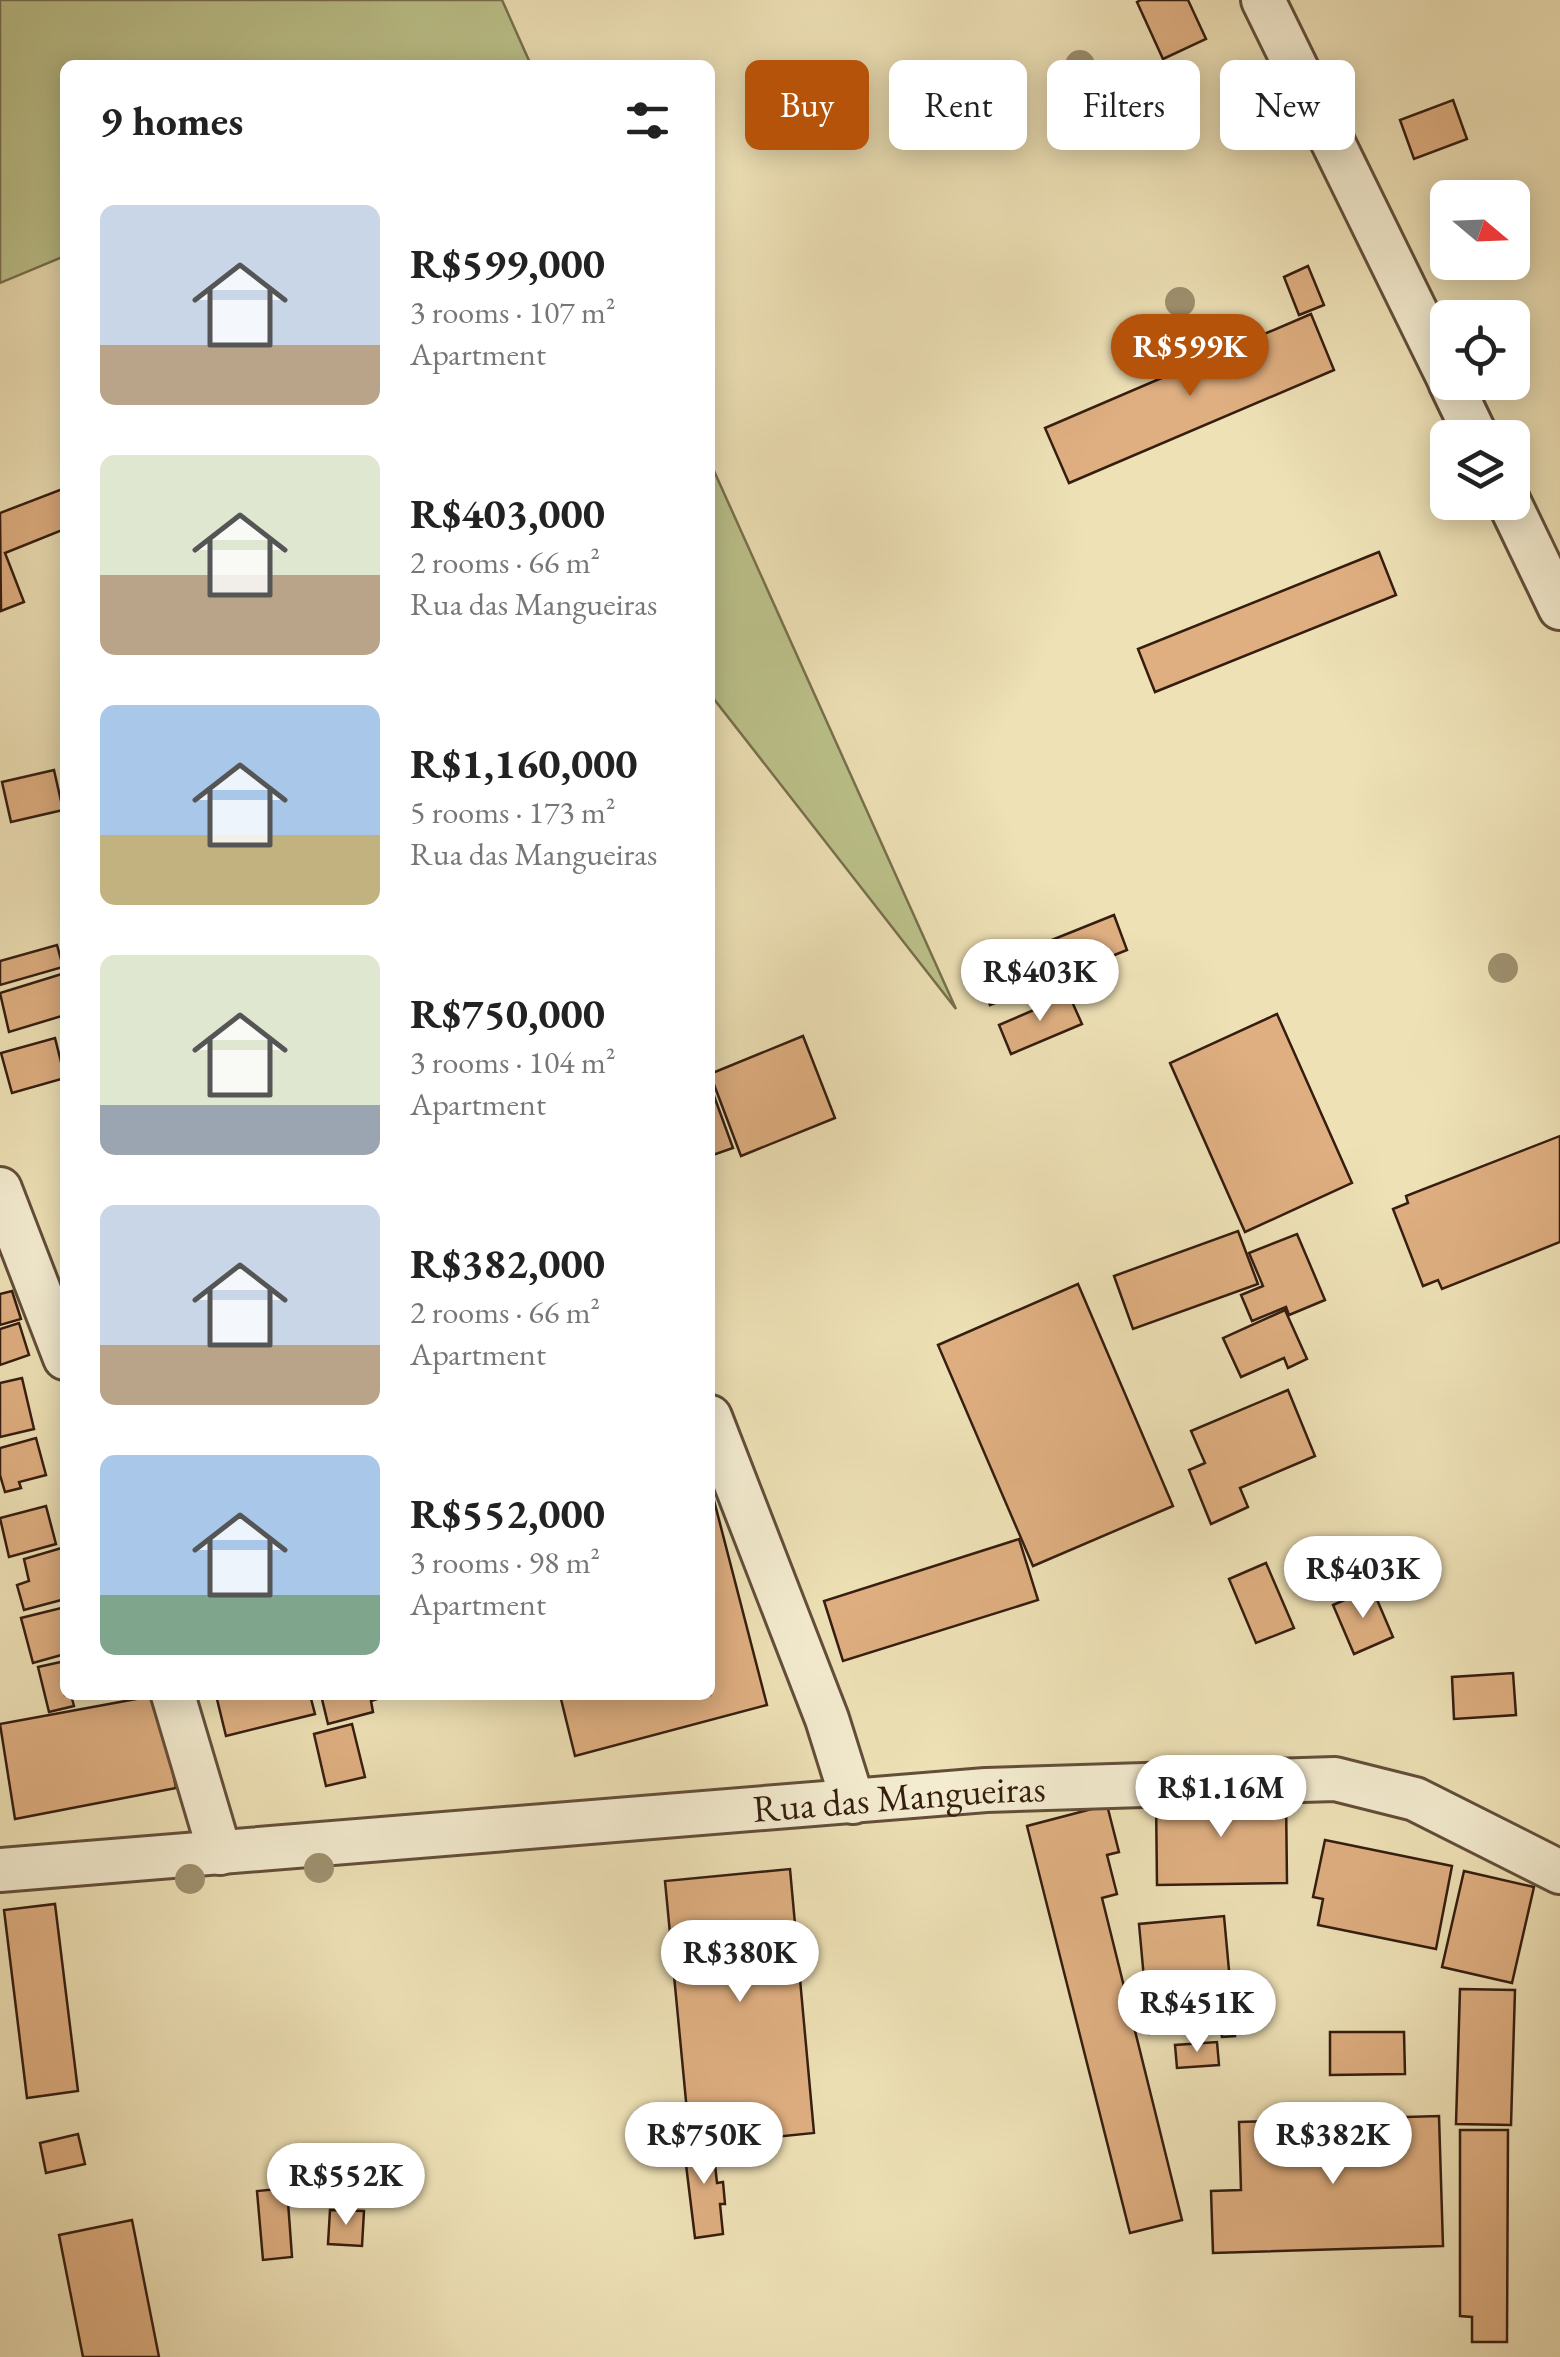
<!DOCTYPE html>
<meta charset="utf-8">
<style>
:root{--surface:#fff;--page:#f2f2f2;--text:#222;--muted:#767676;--accent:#b45309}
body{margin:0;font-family:"EB Garamond",serif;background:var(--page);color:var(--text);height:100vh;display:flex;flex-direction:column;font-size:38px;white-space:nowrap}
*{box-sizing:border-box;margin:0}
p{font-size:32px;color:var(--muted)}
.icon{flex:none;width:55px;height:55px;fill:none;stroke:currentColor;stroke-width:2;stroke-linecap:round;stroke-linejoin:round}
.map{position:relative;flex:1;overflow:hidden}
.panel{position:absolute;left:60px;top:60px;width:655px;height:1640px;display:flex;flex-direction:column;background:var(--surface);border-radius:15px;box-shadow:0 5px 25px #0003}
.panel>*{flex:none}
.banner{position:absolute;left:745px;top:60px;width:665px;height:90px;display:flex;gap:20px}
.needle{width:65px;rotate:109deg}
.tools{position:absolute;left:1430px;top:180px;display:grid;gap:20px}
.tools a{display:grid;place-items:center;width:100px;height:100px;border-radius:15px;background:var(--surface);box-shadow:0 5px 25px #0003;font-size:50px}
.price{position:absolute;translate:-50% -85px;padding:0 22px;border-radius:35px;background:#fff;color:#222;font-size:32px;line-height:65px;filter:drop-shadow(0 2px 5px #0008)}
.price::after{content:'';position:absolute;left:50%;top:60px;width:30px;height:22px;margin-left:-15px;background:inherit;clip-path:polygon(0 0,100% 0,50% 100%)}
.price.current{background:var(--accent);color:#fff}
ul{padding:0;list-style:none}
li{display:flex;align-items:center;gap:30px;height:250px;padding:0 40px}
li span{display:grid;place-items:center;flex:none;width:280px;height:200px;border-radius:15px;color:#555}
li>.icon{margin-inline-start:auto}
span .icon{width:120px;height:120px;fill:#fffc;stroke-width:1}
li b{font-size:42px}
h2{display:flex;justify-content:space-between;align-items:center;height:120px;padding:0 40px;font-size:42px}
.chip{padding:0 35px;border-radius:15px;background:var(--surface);box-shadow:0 5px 25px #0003;font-size:35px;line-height:90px}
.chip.current{background:var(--accent);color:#fff}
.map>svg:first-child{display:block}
.green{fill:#bcc28b;stroke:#78704e;stroke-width:2.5}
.building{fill:#dfaf81;stroke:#351d10;stroke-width:2.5}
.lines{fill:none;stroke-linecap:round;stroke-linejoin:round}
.minor-casing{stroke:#634e3a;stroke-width:48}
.minor{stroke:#f4ecd0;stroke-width:42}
.tree{fill:#9f916f}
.labels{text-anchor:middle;stroke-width:10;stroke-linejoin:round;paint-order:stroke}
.street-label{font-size:38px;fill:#351d10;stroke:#f4ecd0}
</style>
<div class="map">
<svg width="1560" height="2357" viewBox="0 0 1560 2357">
<rect width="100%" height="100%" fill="#eee1b6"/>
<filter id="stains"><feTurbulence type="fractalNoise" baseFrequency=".002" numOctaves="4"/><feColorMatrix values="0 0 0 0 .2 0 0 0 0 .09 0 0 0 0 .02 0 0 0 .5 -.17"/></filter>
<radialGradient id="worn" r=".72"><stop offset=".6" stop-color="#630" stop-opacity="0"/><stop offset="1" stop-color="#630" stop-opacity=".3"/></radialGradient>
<g class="green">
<path d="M 0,0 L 502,0 L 531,65 L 65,65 L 65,256 L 0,283 Z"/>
<path d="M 710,462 L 956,1009 L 710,694 Z"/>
</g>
<g class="building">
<path d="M 1141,0 L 1188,0 L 1206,39 L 1163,59 L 1137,2 Z"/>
<path d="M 1453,100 L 1467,139 L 1414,159 L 1400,120 Z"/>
<path d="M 1308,266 L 1324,305 L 1299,315 L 1284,277 Z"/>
<path d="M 1311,314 L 1334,370 L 1069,483 L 1045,428 Z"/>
<path d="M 65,488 L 65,529 L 5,553 L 24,602 L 1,611 L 0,513 Z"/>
<path d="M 1379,552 L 1396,595 L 1155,692 L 1138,649 Z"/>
<path d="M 54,770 L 63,810 L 11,822 L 2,782 Z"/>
<path d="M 1114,915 L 1127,950 L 990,1005 L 977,970 Z"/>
<path d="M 57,945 L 63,967 L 0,985 L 0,961 Z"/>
<path d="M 65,973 L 65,1015 L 9,1032 L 0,993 Z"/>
<path d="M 1069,995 L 1082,1024 L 1011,1054 L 999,1025 Z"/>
<path d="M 1277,1014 L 1352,1183 L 1245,1232 L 1170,1063 Z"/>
<path d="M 803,1036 L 835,1118 L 741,1156 L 710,1074 Z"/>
<path d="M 55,1038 L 65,1078 L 12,1093 L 1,1053 Z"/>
<path d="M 710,1085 L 733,1148 L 710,1156 Z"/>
<path d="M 1560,1136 L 1560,1242 L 1442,1289 L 1438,1280 L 1423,1286 L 1393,1209 L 1408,1203 L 1406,1196 Z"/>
<path d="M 1238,1231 L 1258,1284 L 1133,1329 L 1114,1276 Z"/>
<path d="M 1297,1234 L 1325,1300 L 1289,1315 L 1286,1307 L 1252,1321 L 1241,1295 L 1263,1286 L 1249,1253 Z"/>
<path d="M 1078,1284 L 1173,1506 L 1033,1566 L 938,1345 Z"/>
<path d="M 12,1291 L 21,1319 L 0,1325 L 0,1294 Z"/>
<path d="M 1285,1310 L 1307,1359 L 1288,1368 L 1284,1358 L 1241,1377 L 1223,1338 Z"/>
<path d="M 19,1323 L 29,1355 L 0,1365 L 0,1329 Z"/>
<path d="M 22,1378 L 34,1429 L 0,1437 L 0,1383 Z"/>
<path d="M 1288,1390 L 1315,1456 L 1240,1488 L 1248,1507 L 1211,1524 L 1189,1470 L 1205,1463 L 1191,1431 Z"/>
<path d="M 36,1438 L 46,1475 L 19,1482 L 21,1488 L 5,1492 L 0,1475 L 0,1448 Z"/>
<path d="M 710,1485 L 767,1705 L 575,1756 L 560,1695 L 710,1695 Z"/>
<path d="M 46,1506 L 56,1544 L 9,1557 L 0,1518 Z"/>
<path d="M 1019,1539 L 1038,1600 L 843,1661 L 824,1601 Z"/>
<path d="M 65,1547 L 65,1599 L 24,1610 L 17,1585 L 29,1581 L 24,1559 Z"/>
<path d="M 1266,1563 L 1294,1628 L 1256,1643 L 1229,1579 Z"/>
<path d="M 1372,1588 L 1393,1637 L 1354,1654 L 1333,1605 Z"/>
<path d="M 65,1607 L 65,1654 L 33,1663 L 21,1618 Z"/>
<path d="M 65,1661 L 65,1695 L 71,1695 L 74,1706 L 49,1712 L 38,1667 Z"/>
<path d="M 1513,1673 L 1516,1715 L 1454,1719 L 1452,1677 Z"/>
<path d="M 158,1695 L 176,1788 L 15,1819 L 0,1724 Z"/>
<path d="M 216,1695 L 310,1695 L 315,1714 L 226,1736 Z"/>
<path d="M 321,1695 L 380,1695 L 380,1698 L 371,1701 L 373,1712 L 328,1724 Z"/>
<path d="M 352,1724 L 365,1777 L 326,1786 L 314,1734 Z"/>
<path d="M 1286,1796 L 1287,1883 L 1157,1885 L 1156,1798 Z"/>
<path d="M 1107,1805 L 1119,1852 L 1107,1855 L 1117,1894 L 1102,1898 L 1182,2220 L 1130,2233 L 1027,1826 Z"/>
<path d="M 1325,1840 L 1452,1866 L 1436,1949 L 1318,1925 L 1323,1899 L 1313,1897 Z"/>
<path d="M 790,1869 L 814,2133 L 717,2143 L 714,2119 L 688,2122 L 665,1881 Z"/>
<path d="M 1464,1871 L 1534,1887 L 1512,1983 L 1442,1967 Z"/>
<path d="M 55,1904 L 78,2091 L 27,2098 L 4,1910 Z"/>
<path d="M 1224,1916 L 1235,2036 L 1222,2037 L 1220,2027 L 1149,2034 L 1139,1924 Z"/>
<path d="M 1460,1989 L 1515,1990 L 1511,2125 L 1456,2124 Z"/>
<path d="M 1330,2032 L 1404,2032 L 1405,2074 L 1330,2075 Z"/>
<path d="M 1217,2042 L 1219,2065 L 1177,2068 L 1175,2045 Z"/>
<path d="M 1439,2116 L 1443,2246 L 1213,2253 L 1211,2191 L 1241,2190 L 1239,2122 Z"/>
<path d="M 1460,2130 L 1508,2130 L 1507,2342 L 1472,2342 L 1472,2317 L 1460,2316 Z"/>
<path d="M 78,2134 L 85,2164 L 46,2173 L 40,2143 Z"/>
<path d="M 712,2137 L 717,2183 L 723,2182 L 725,2204 L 720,2204 L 723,2234 L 695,2238 L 683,2140 Z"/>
<path d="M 287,2188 L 292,2257 L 263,2260 L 257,2191 Z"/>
<path d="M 330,2210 L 364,2211 L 362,2246 L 328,2244 Z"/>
<path d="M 132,2220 L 159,2357 L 83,2357 L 59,2235 Z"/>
</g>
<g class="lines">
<defs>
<g id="minor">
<path d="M 1263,0 L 1448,377"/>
<path d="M 1450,382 L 1477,438"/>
<path d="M 1509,502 L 1560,608"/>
<path d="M 0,1189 L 65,1358"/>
<path d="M 710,1417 L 827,1719 L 853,1802"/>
<path d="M 173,1695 L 220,1853"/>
<path id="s1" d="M 0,1870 L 986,1790 L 1335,1779 L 1415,1799 L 1560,1872"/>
</g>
</defs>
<use href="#minor" class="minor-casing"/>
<use href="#minor" class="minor"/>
</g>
<g class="tree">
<circle cx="1080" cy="65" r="15"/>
<circle cx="1180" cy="302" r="15"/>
<circle cx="1239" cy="333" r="15"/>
<circle cx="1503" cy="968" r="15"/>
<circle cx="319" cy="1868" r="15"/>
<circle cx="190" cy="1879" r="15"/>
</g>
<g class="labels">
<g class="street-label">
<text dy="13" stroke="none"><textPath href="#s1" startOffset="902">Rua das Mangueiras</textPath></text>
</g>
</g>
<rect width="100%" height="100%" filter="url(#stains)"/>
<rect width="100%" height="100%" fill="url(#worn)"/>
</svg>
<div class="tools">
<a><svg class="needle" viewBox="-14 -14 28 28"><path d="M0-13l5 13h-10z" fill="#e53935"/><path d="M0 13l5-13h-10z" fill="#767676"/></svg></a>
<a><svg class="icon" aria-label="locate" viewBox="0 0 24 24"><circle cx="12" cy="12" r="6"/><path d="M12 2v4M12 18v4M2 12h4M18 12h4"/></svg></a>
<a><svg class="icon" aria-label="layers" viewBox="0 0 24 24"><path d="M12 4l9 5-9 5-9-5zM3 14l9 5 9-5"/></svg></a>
</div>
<b class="price current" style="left:1190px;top:399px">R$599K</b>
<b class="price" style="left:1040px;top:1024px">R$403K</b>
<b class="price" style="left:1363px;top:1621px">R$403K</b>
<b class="price" style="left:1221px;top:1840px">R$1.16M</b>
<b class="price" style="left:740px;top:2005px">R$380K</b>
<b class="price" style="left:1197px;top:2055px">R$451K</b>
<b class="price" style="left:704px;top:2187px">R$750K</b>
<b class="price" style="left:1333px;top:2187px">R$382K</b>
<b class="price" style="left:346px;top:2228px">R$552K</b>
<div class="banner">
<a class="chip current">Buy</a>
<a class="chip">Rent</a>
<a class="chip">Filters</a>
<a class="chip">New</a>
</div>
<section class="panel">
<h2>9 homes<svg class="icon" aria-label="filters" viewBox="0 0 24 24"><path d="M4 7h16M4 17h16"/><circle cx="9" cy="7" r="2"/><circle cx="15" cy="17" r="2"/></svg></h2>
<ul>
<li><span style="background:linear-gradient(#c9d6e8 70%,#b9a48a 0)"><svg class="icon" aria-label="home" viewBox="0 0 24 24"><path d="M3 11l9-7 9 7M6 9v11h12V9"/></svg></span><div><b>R$599,000</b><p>3 rooms · 107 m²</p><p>Apartment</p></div></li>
<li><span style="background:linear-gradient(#dfe7d0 60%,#b9a48a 0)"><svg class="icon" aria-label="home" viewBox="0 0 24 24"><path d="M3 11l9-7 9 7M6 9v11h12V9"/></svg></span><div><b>R$403,000</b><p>2 rooms · 66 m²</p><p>Rua das Mangueiras</p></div></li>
<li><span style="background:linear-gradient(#a9c7e8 65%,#c2b280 0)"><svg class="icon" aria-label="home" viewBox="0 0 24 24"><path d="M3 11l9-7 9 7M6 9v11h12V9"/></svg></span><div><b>R$1,160,000</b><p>5 rooms · 173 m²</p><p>Rua das Mangueiras</p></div></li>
<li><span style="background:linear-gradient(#dfe7d0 75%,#9aa5b1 0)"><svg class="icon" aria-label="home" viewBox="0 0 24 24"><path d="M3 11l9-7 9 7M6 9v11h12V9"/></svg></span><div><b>R$750,000</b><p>3 rooms · 104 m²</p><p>Apartment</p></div></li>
<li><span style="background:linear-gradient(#c9d6e8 70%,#b9a48a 0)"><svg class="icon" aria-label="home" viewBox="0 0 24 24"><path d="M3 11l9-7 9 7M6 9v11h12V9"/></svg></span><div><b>R$382,000</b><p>2 rooms · 66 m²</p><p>Apartment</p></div></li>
<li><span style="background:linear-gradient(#a9c7e8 70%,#7fa58c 0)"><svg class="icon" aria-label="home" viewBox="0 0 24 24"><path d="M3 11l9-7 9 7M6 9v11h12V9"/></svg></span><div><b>R$552,000</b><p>3 rooms · 98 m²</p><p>Apartment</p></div></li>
</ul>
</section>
</div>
